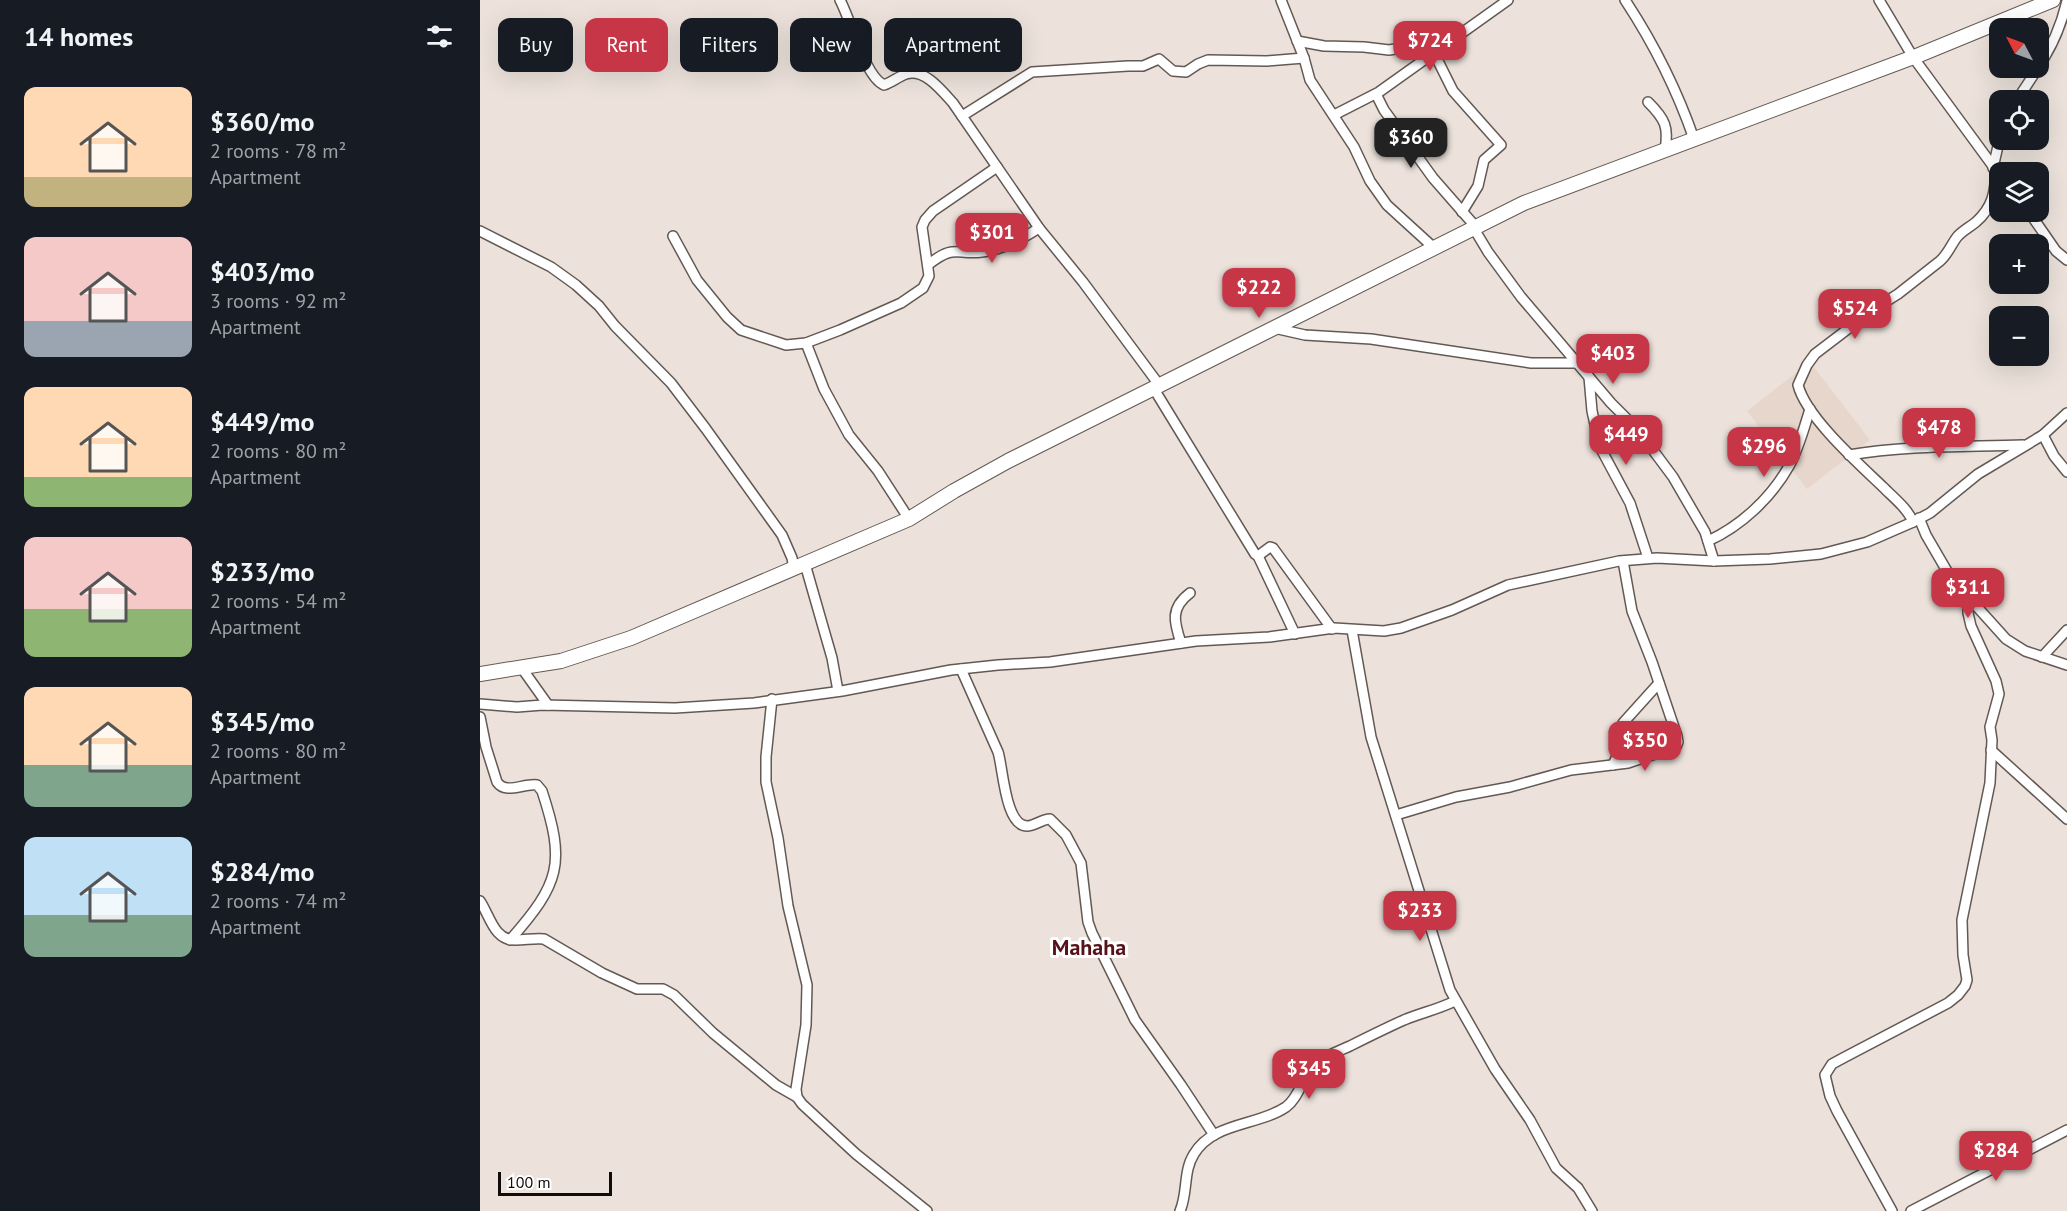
<!DOCTYPE html>
<meta charset="utf-8">
<style>
:root{--surface:#171b24;--page:#242831;--text:#f1f3f6;--muted:#9ea1a6;--accent:#c73647}
body{margin:0;font-family:"PT Sans",sans-serif;background:var(--page);color:var(--text);height:100vh;display:flex;flex-direction:column;font-size:22px;white-space:nowrap}
*{box-sizing:border-box;margin:0}
p{font-size:20px;color:var(--muted)}
.icon{flex:none;width:33px;height:33px;fill:none;stroke:currentColor;stroke-width:2;stroke-linecap:round;stroke-linejoin:round}
.map{position:relative;flex:1;overflow:hidden}
.side{display:flex;flex-direction:column;background:var(--surface);width:480px}
.side>*{flex:none}
.banner{position:absolute;left:18px;top:18px;width:570px;height:54px;display:flex;gap:12px}
.needle{width:39px;rotate:311deg}
.tools{position:absolute;left:1509px;top:18px;display:grid;gap:12px}
.tools a{display:grid;place-items:center;width:60px;height:60px;border-radius:12px;background:var(--surface);box-shadow:0 6px 24px #0002;font-size:30px}
.scale{position:absolute;left:18px;bottom:15px;width:114px;box-sizing:border-box;padding-left:6px;border:3px solid #0f0c0a;border-top:0;font-size:16px;line-height:21px;white-space:nowrap;color:#0f0c0a;-webkit-text-stroke:4px #fff;paint-order:stroke}
.price{position:absolute;translate:-50% -51px;padding:0 14px;border-radius:12px;background:var(--accent);color:#fff;font-size:20px;line-height:39px;filter:drop-shadow(0 2px 3px #0008)}
.price::after{content:'';position:absolute;left:50%;top:36px;width:18px;height:14px;margin-left:-9px;background:inherit;clip-path:polygon(0 0,100% 0,50% 100%)}
.price.on{background:#222;color:#fff}
ul{padding:0;list-style:none}
li{display:flex;align-items:center;gap:18px;height:150px;padding:0 24px}
li span{display:grid;place-items:center;flex:none;width:168px;height:120px;border-radius:12px;color:#555}
li>.icon{margin-inline-start:auto}
span .icon{width:72px;height:72px;fill:#fffc;stroke-width:1}
li b{font-size:26px}
h2{display:flex;justify-content:space-between;align-items:center;height:72px;padding:0 24px;font-size:26px}
.tag{padding:0 21px;border-radius:12px;background:var(--surface);box-shadow:0 6px 24px #0002;font-size:21px;line-height:54px}
.tag.on{background:var(--accent);color:#fff}
main{display:flex;flex:1;min-height:0}
.map>svg:first-child{display:block}
.built{fill:#e7d6cb}
.lines{fill:none;stroke-linecap:round;stroke-linejoin:round}
.minor-casing{stroke:#625954;stroke-width:12}
.secondary-casing{stroke:#625954;stroke-width:16}
.minor{stroke:#fff;stroke-width:9}
.secondary{stroke:#fff;stroke-width:14}
.labels{text-anchor:middle;stroke-width:6;stroke-linejoin:round;paint-order:stroke}
.quarter-label{font-size:22px;font-weight:bold;fill:#561119;stroke:#fff}
</style>
<main>
<section class="side">
<h2>14 homes<svg class="icon" aria-label="filters" viewBox="0 0 24 24"><path d="M4 7h16M4 17h16"/><circle cx="9" cy="7" r="2"/><circle cx="15" cy="17" r="2"/></svg></h2>
<ul>
<li><span style="background:linear-gradient(#ffd9b3 75%,#c2b280 0)"><svg class="icon" aria-label="home" viewBox="0 0 24 24"><path d="M3 11l9-7 9 7M6 9v11h12V9"/></svg></span><div><b>$360/mo</b><p>2 rooms · 78 m²</p><p>Apartment</p></div></li>
<li><span style="background:linear-gradient(#f6c9c9 70%,#9aa5b1 0)"><svg class="icon" aria-label="home" viewBox="0 0 24 24"><path d="M3 11l9-7 9 7M6 9v11h12V9"/></svg></span><div><b>$403/mo</b><p>3 rooms · 92 m²</p><p>Apartment</p></div></li>
<li><span style="background:linear-gradient(#ffd9b3 75%,#8fb573 0)"><svg class="icon" aria-label="home" viewBox="0 0 24 24"><path d="M3 11l9-7 9 7M6 9v11h12V9"/></svg></span><div><b>$449/mo</b><p>2 rooms · 80 m²</p><p>Apartment</p></div></li>
<li><span style="background:linear-gradient(#f6c9c9 60%,#8fb573 0)"><svg class="icon" aria-label="home" viewBox="0 0 24 24"><path d="M3 11l9-7 9 7M6 9v11h12V9"/></svg></span><div><b>$233/mo</b><p>2 rooms · 54 m²</p><p>Apartment</p></div></li>
<li><span style="background:linear-gradient(#ffd9b3 65%,#7fa58c 0)"><svg class="icon" aria-label="home" viewBox="0 0 24 24"><path d="M3 11l9-7 9 7M6 9v11h12V9"/></svg></span><div><b>$345/mo</b><p>2 rooms · 80 m²</p><p>Apartment</p></div></li>
<li><span style="background:linear-gradient(#bfe0f5 65%,#7fa58c 0)"><svg class="icon" aria-label="home" viewBox="0 0 24 24"><path d="M3 11l9-7 9 7M6 9v11h12V9"/></svg></span><div><b>$284/mo</b><p>2 rooms · 74 m²</p><p>Apartment</p></div></li>
</ul>
</section>
<div class="map">
<svg width="1587" height="1211" viewBox="0 0 1587 1211">
<rect width="100%" height="100%" fill="#ece2db"/>
<path class="built" d="M 1330,362 L 1390,440 L 1327,489 L 1267,411 Z"/>
<g class="lines">
<defs>
<g id="minor">
<path d="M 360,0 C 371,20 385,77 404,85 C 412,82 418,77 426,74 C 445,68 462,91 473,103 L 559,228 L 603,282 L 680,386"/>
<path d="M 801,0 L 824,58 L 830,80 L 874,147 L 890,181 L 907,205 L 953,247"/>
<path d="M 1145,0 C 1174,44 1197,90 1214,139"/>
<path d="M 1399,0 L 1433,57 L 1518,173"/>
<path d="M 817,41 L 844,46 L 884,47 L 909,50 L 927,47 L 979,32"/>
<path d="M 954,53 L 973,91 L 1021,145 L 1004,160 L 998,186 L 982,212"/>
<path d="M 1558,67 C 1573,46 1581,26 1587,1"/>
<path d="M 896,94 L 904,110 L 953,178 L 995,226"/>
<path d="M 1537,100 L 1558,68"/>
<path d="M 1168,102 C 1185,119 1189,127 1185,150"/>
<path d="M 854,115 L 899,92 L 1028,0"/>
<path d="M 482,116 L 552,72 L 648,66 L 663,66 L 679,59 L 693,71 L 706,72 L 718,64 L 728,60 L 787,61 L 824,58"/>
<path d="M 1513,168 L 1520,137"/>
<path d="M 1549,212 L 1576,251 L 1587,260"/>
<path d="M 993,227 L 1008,252 L 1041,297 L 1131,403 L 1158,430 L 1193,477 L 1225,532 L 1234,561"/>
<path d="M 0,231 L 71,267 L 96,285 L 119,306 L 135,326 L 191,383 L 226,429 L 302,535 L 312,558 L 314,569"/>
<path d="M 193,236 L 217,280 L 247,317 L 261,330 L 306,345 L 326,343 L 360,330 L 421,303 L 443,288 L 449,276 L 442,227 L 445,220 L 453,211 L 517,167"/>
<path d="M 449,264 C 475,244 475,255 502,252 C 522,250 542,239 559,228"/>
<path d="M 794,328 L 825,335 L 891,339 L 1051,363 L 1098,363"/>
<path d="M 326,343 L 344,389 L 369,435 L 398,471 L 429,519"/>
<path d="M 1109,377 L 1112,411 L 1120,447 L 1150,503 L 1168,558"/>
<path d="M 674,389 L 775,554 L 778,556 L 790,547 L 793,548 L 852,629"/>
<path d="M 1563,435 L 1574,456 L 1587,472"/>
<path d="M 1369,455 C 1427,445 1485,447 1543,445"/>
<path d="M 1439,518 L 1446,535 L 1471,578 L 1526,639 L 1545,651 L 1587,665"/>
<path d="M 1433,522 C 1428,509 1414,498 1403,487 C 1379,464 1326,417 1318,385 L 1327,365 L 1335,354 L 1394,309 L 1418,294 L 1460,261 C 1468,254 1471,245 1477,237 C 1482,231 1490,227 1496,222 C 1513,207 1515,192 1516,171"/>
<path d="M 1228,541 C 1261,526 1291,498 1309,466 C 1319,448 1324,428 1330,409"/>
<path d="M 778,556 L 815,634"/>
<path d="M 325,564 L 352,658 L 358,691"/>
<path d="M 872,630 L 891,737 L 970,990 L 1015,1069 L 1050,1120 L 1076,1168 L 1098,1188 L 1112,1211"/>
<path d="M 701,643 C 694,622 690,608 710,593"/>
<path d="M 1562,657 L 1587,630"/>
<path d="M 41,667 L 68,705"/>
<path d="M 481,669 L 518,752 C 523,767 525,826 547,826 C 555,826 562,819 570,819 L 586,835 L 601,863 L 608,922 L 612,933 L 655,1020 L 701,1085 L 734,1135"/>
<path d="M 292,699 L 286,757 L 286,782 L 298,838 L 308,906 L 327,985 L 326,1025 L 316,1089 L 317,1097 L 322,1104 L 376,1154 L 447,1211"/>
<path d="M 0,704 L 37,707 L 63,705 L 195,708 L 274,703 L 362,691 L 471,670 L 518,665 L 570,662 L 716,641 L 789,637 L 854,628 L 904,631 L 921,628 L 972,610 L 1028,585 L 1139,561 L 1177,558 L 1234,561 L 1290,559 L 1341,554 L 1387,542 L 1433,522 L 1450,513 L 1498,474 L 1563,435 L 1587,413"/>
<path d="M 0,717 L 6,747 L 17,782 C 26,795 43,783 57,785 L 62,791 C 86,864 80,883 30,940"/>
<path d="M 1511,750 L 1587,819"/>
<path d="M 1133,765 L 1146,736 L 1143,723 L 1179,683"/>
<path d="M 916,815 L 976,797 L 1030,787 L 1091,770 L 1148,763 L 1196,747 L 1198,742 L 1197,736 L 1172,662 L 1152,611 L 1143,561"/>
<path d="M 0,901 C 10,916 14,941 36,940 C 46,940 54,938 64,939 L 122,973 L 157,989 L 183,989 L 194,995 L 233,1033 L 296,1085 L 317,1097"/>
<path d="M 700,1211 C 708,1193 703,1171 714,1154 C 733,1122 778,1126 806,1107 C 821,1096 822,1074 837,1063 C 847,1055 859,1051 870,1046 C 888,1037 906,1028 924,1020 C 941,1013 959,1009 975,1001"/>
<path d="M 1412,1211 L 1357,1111 L 1350,1096 L 1345,1075 L 1352,1064 L 1365,1057 L 1468,1003 L 1478,995 L 1485,986 L 1487,980 L 1483,955 L 1482,920 L 1510,783 L 1512,740 L 1510,727 L 1519,694 L 1516,681 L 1491,626 L 1488,613 L 1488,599"/>
<path d="M 1431,1211 L 1587,1130"/>
</g>
<path id="secondary" d="M 0,674 L 81,661 L 151,638 L 429,519 L 474,491 L 528,461 L 1044,203 L 1439,55 L 1573,0"/>
</defs>
<use href="#minor" class="minor-casing"/>
<use href="#secondary" class="secondary-casing"/>
<use href="#minor" class="minor"/>
<use href="#secondary" class="secondary"/>
</g>
<g class="labels">
<g class="quarter-label">
<text x="609" y="955">Mahaha</text>
</g>
</g>
</svg>
<div class="tools">
<a><svg class="needle" viewBox="-14 -14 28 28"><path d="M0-13l5 13h-10z" fill="#e53935"/><path d="M0 13l5-13h-10z" fill="#9ea1a6"/></svg></a>
<a><svg class="icon" aria-label="locate" viewBox="0 0 24 24"><circle cx="12" cy="12" r="6"/><path d="M12 2v4M12 18v4M2 12h4M18 12h4"/></svg></a>
<a><svg class="icon" aria-label="layers" viewBox="0 0 24 24"><path d="M12 4l9 5-9 5-9-5zM3 14l9 5 9-5"/></svg></a>
<a>+</a>
<a>−</a>
</div>
<div class="scale">100 m</div>
<b class="price" style="left:950px;top:72px">$724</b>
<b class="price on" style="left:931px;top:169px">$360</b>
<b class="price" style="left:512px;top:264px">$301</b>
<b class="price" style="left:779px;top:319px">$222</b>
<b class="price" style="left:1375px;top:340px">$524</b>
<b class="price" style="left:1133px;top:385px">$403</b>
<b class="price" style="left:1459px;top:459px">$478</b>
<b class="price" style="left:1146px;top:466px">$449</b>
<b class="price" style="left:1284px;top:478px">$296</b>
<b class="price" style="left:1488px;top:619px">$311</b>
<b class="price" style="left:1165px;top:772px">$350</b>
<b class="price" style="left:940px;top:942px">$233</b>
<b class="price" style="left:829px;top:1100px">$345</b>
<b class="price" style="left:1516px;top:1182px">$284</b>
<div class="banner">
<a class="tag">Buy</a>
<a class="tag on">Rent</a>
<a class="tag">Filters</a>
<a class="tag">New</a>
<a class="tag">Apartment</a>
</div>
</div>
</main>
